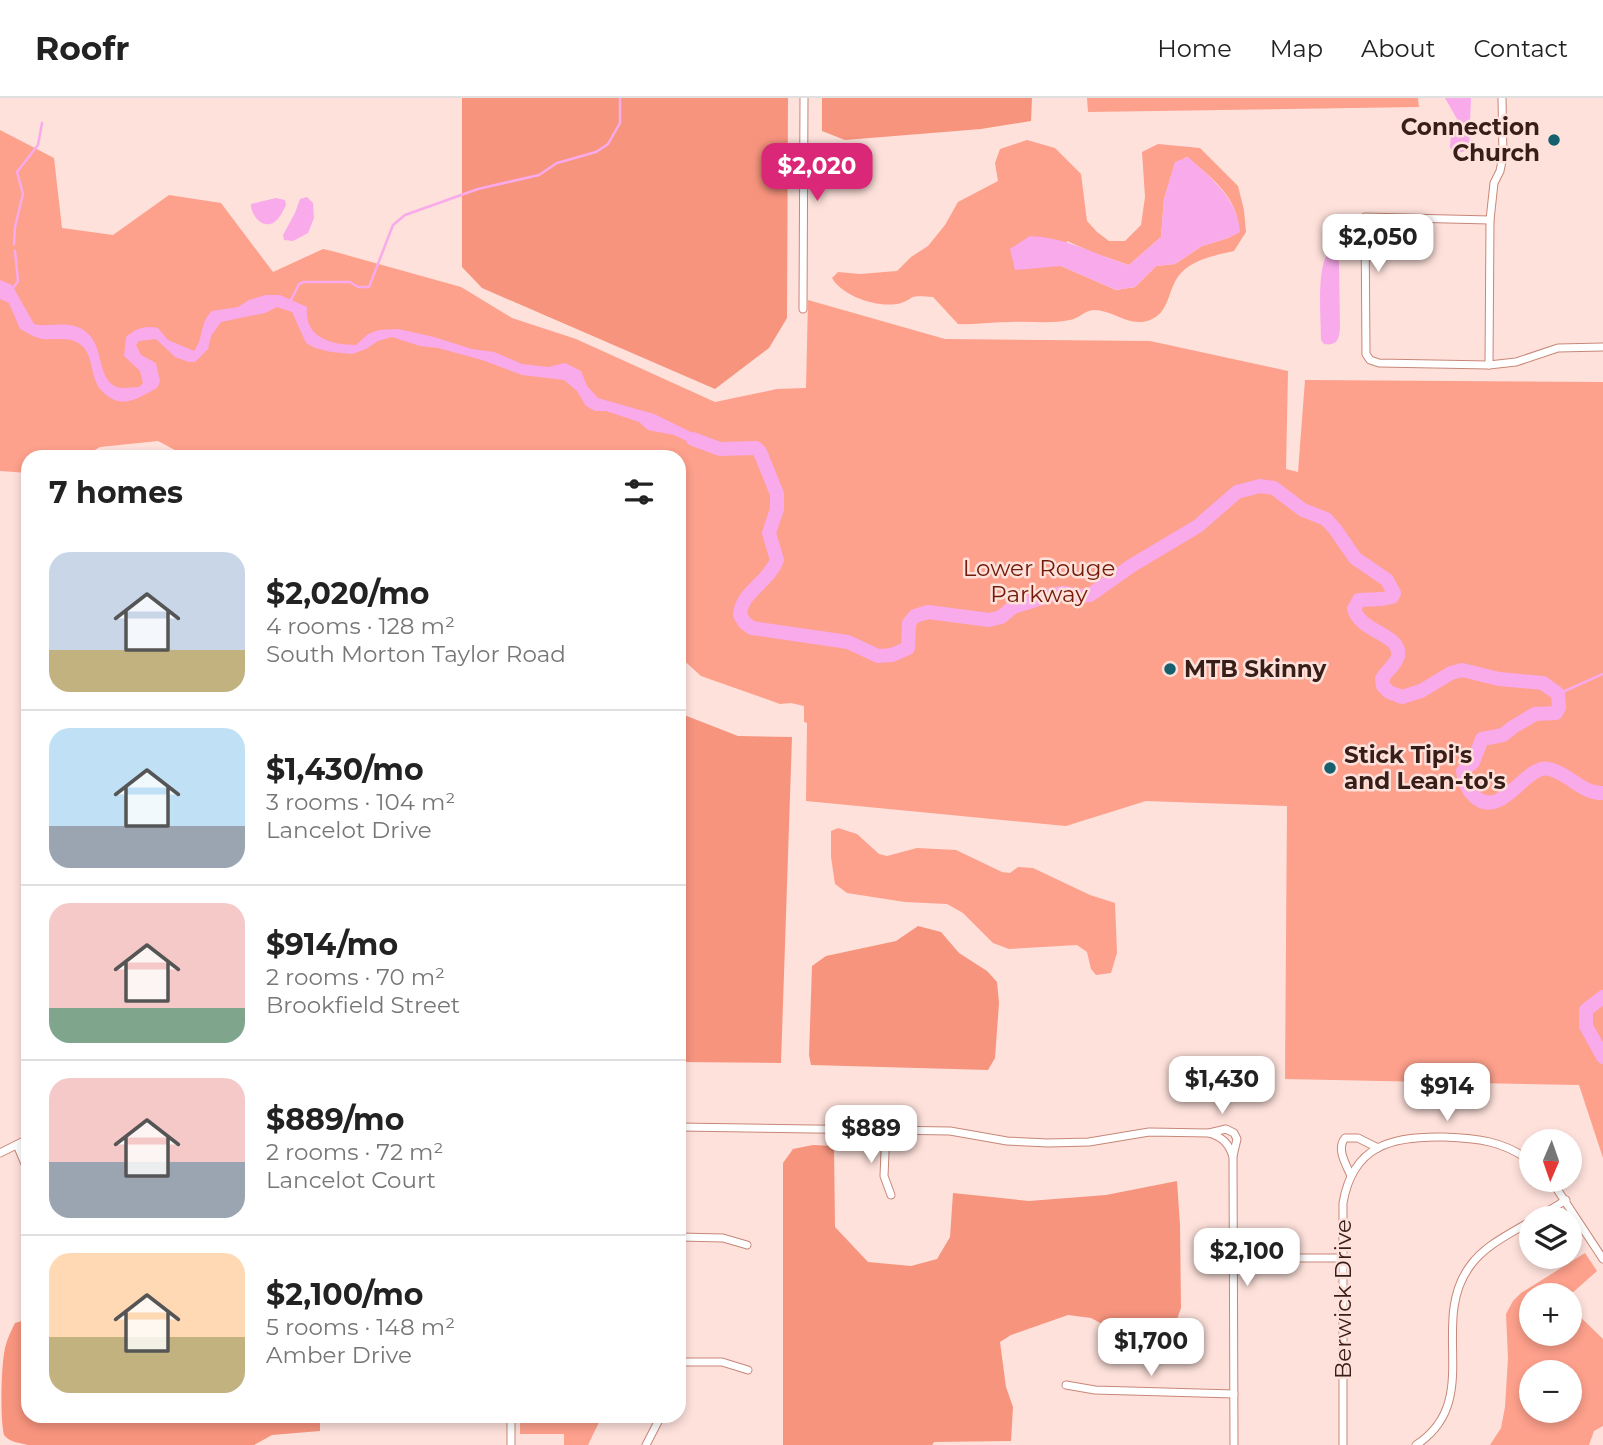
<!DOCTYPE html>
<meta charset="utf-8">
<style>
:root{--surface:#fff;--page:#f2f2f2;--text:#222;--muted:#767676;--line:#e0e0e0;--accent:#db2777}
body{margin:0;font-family:Montserrat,sans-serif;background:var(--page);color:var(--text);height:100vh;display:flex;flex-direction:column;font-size:26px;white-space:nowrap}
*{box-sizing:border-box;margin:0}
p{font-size:23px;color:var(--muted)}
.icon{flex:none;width:38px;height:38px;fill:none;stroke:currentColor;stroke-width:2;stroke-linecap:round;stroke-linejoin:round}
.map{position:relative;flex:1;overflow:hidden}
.panel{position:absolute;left:21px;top:352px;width:665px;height:973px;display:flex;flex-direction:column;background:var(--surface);border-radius:21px;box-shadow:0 4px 10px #0003}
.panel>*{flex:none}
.needle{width:46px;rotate:182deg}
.tools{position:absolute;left:1519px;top:1031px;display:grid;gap:14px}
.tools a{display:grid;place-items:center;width:63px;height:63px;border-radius:50%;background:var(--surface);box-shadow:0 4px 10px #0003;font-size:35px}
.price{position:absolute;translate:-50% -60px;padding:0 16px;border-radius:14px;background:#fff;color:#222;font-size:23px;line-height:46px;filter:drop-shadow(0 2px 4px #0008)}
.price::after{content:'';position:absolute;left:50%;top:42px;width:21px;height:16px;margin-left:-10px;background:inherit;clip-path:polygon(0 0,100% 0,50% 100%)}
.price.on{background:var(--accent);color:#fff}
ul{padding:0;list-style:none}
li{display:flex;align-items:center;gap:21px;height:175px;padding:0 28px}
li+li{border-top:2px solid var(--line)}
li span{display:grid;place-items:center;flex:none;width:196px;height:140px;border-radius:21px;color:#555}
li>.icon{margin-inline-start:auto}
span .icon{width:84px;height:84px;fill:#fffc;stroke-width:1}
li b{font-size:30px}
h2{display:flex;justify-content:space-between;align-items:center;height:84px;padding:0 28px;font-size:30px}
header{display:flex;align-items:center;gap:42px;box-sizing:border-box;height:98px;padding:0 35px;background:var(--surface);border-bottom:2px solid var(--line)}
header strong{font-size:33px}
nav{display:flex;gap:38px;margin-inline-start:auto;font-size:24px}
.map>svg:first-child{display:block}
.green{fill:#fda08c;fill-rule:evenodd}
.forest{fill:#f7947e}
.water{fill:#f9aaeb}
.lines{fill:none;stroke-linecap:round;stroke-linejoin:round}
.stream{stroke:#f9aaeb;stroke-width:2.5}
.river{stroke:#f9aaeb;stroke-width:14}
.minor-casing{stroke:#c78778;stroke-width:9}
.minor{stroke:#fff;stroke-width:7}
.poi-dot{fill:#16606e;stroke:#fee1db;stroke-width:2.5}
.labels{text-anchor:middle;stroke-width:5;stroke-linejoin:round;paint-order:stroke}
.poi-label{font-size:23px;font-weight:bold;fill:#371e18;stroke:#fee1db;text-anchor:start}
.park-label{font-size:23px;fill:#721b09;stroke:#fee1db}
.street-label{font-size:23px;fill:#371e18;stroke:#fee1db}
</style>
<header>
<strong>Roofr</strong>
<nav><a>Home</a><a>Map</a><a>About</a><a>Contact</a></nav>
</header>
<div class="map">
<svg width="1603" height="1347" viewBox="0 0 1603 1347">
<rect width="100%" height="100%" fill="#fee1db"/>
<g class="green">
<path d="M 1087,0 L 1418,0 L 1419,9 L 1088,14 Z"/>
<path d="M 0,32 L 54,60 L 62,130 L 113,137 L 169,97 L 221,105 L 273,174 L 323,151 L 332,153 L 461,189 L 512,220 L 576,241 L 715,304 L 777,291 L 806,290 L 808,202 L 945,241 L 1150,243 L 1288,273 L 1286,371 L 1298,374 L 1305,282 L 1603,284 L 1603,1060 L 1579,987 L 1285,981 L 1287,708 L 1146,703 L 1066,728 L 806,703 L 807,625 L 804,624 L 804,608 L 791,605 L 780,606 L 701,578 L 679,558 L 679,359 L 188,359 L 158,343 L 100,349 L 82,359 L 28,359 L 28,375 L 0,373 Z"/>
<path d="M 1027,42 L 1055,50 L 1081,76 L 1087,123 L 1097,134 L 1109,143 L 1125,143 L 1141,127 L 1145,99 L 1142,54 L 1158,46 L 1200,50 L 1238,88 L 1244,112 L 1246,134 L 1234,153 C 1216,157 1194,161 1181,175 C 1167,190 1171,214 1150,222 C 1129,230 1114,212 1094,212 C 1085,212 1078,221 1070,222 C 1051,226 1030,223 1011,224 C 993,224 976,227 958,226 L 933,199 C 925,199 917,197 911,200 C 910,201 902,205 901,205 C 880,211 843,199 832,180 L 838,174 L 860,176 L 897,173 L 911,159 L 928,148 L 945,127 L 958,104 L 998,83 L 995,65 L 1000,51 ZM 1187,59 C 1211,79 1239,100 1239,134 L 1228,140 L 1202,148 L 1175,166 L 1156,168 L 1135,189 L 1116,192 L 1061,168 L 1067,143 L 1094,155 L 1129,167 L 1161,139 L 1164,101 L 1175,65 Z"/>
<path d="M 838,730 L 857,736 L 879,756 L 887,758 L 917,750 L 956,752 L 1002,774 L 1010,775 L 1018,769 L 1033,770 L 1090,797 L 1115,805 L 1117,855 L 1111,875 L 1096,877 L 1091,871 L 1087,854 L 1077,847 L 1009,851 L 993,845 L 963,815 L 947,806 L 905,804 L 847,795 L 835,786 L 831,759 L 831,733 Z"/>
<path d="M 1585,1155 L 1597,1173 L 1570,1197 L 1531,1197 L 1531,1236 L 1570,1236 L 1570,1209 L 1603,1241 L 1603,1328 L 1594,1333 L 1589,1347 L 1490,1347 L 1501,1330 L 1505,1309 L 1508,1260 L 1506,1216 L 1513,1203 L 1521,1195 ZM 1531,1274 L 1570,1274 L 1570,1312 L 1531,1312 Z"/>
<path d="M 520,1318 L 602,1318 L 588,1347 L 564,1347 L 564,1336 L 520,1336 Z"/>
</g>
<g class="forest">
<path d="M 462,0 L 788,0 L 787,220 L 769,250 L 715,291 L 482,190 L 462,169 Z"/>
<path d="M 822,0 L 1032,0 L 1031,23 L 981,31 L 845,42 L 822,33 Z"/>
<path d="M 679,615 L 738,638 L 792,639 L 781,965 L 679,964 Z"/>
<path d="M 918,828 L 941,834 L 959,855 L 987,873 L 997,884 L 999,905 L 995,960 L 988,972 L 811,967 L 809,957 L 812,868 L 826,858 L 896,843 Z"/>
<path d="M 813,1047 L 834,1048 L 835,1129 L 868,1164 L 911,1168 L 937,1161 L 950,1139 L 953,1095 L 1029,1103 L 1106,1097 L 1177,1083 L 1180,1127 L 1181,1210 L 1171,1238 L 1132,1242 L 1091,1220 L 1068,1217 L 1011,1237 L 1000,1244 L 1006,1289 L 1013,1309 L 1011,1343 L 934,1344 L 932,1347 L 783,1347 L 783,1065 L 793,1051 Z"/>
<path d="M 28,1221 L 28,1318 L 320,1318 L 320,1333 L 272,1337 L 254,1347 L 28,1347 C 20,1345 9,1344 4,1337 C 0,1321 1,1269 5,1250 C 7,1241 11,1233 15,1225 Z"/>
</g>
<g class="water">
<path d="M 1445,0 L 1471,0 L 1469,50 C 1462,56 1457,55 1450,50 L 1451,35 L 1457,21 Z"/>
<path d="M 1188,59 C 1211,80 1238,101 1240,134 L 1228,140 L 1202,148 L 1175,166 L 1156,168 L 1135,189 L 1116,192 L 1061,168 L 1015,172 L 1010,151 L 1030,138 C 1066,139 1095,157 1129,167 L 1161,139 L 1164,101 L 1175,64 Z"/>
<path d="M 307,99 L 313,105 L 314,120 L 308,135 L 293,143 L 284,142 L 283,137 L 295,115 L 300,101 Z"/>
<path d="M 276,100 L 285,102 L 286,107 C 283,113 279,122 273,125 C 261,131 250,115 251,106 Z"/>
<path d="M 1329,154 L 1335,156 L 1339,164 L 1340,230 C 1339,242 1337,248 1324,246 L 1321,242 C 1321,221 1316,168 1329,154 Z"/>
<path d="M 0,182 L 12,187 L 34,226 C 51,230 66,222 82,231 C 106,244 95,281 117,289 C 124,291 132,289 139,289 L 143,285 L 140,273 L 124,258 L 126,239 C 136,230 145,227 158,230 L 168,242 L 194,253 C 204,241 199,225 212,213 L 238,209 L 249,202 L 266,197 L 280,197 L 307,209 C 304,240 331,247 356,247 L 368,236 L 379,232 L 398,231 L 434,239 L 472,251 L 494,254 L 522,266 L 548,269 L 565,265 L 581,273 L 587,288 L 598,300 L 654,316 L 693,335 L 709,349 L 697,348 L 674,337 L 648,332 L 639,324 L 606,313 L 595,313 L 586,308 L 577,293 L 564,282 L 522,277 L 482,262 L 438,250 L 420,248 L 392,239 L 378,243 L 366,251 L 352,256 L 331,254 L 315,250 L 306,245 L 292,214 L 277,209 L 265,215 L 221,224 L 211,238 L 208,251 L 195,264 L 189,264 L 175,259 L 156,241 L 139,243 L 136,247 L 141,257 L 156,265 L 160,283 C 158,291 156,290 150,294 C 132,303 119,311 101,292 C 90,280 94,257 81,247 C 70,238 57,242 44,241 C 37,241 26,234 20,231 L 9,205 L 0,201 Z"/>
</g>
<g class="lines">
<g class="stream">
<path d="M 14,146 L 15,129 L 23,96 L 17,74 L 38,47 L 42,25"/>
<path d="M 11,193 L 18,183 L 15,153"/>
<path d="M 290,204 L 299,186 L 304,184 L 350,184 L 358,189 L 369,189 L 393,127 L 405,117 L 478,91 L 539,77 L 557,65 L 596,54 L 608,46 L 620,25 L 620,0"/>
<path d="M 1558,596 L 1603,576"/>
</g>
<g class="river">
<path d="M 693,341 L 720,351 L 756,350 L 760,354 L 777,396 L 777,411 L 769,435 L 777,462 C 769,484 741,494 740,517 L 745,525 L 752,530 L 848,544 L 878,558 L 892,557 L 908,550 L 909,525 L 915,518 L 928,514 L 989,522 L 1001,519 L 1013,509 L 1051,497 L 1063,495 L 1081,498 L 1090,497 L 1131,468 L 1198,428 L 1237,394 L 1260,388 L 1274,390 L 1303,412 L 1326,421 L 1335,431 L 1355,460 L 1387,482 L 1394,495 L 1392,499 L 1382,501 L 1359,502 L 1354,511 C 1361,535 1402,536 1398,558 C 1396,567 1386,573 1382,581 L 1383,588 L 1389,594 L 1402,599 L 1421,593 L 1451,575 L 1462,572 L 1499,581 L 1543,585 L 1558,596 L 1559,610 L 1556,615 L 1535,616 L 1513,629 L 1503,637 L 1482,641 L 1473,664 L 1463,673 C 1464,682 1467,692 1474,698 C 1502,724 1525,665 1549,671 C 1569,675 1582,696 1603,695"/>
<path d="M 1603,899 L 1586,912 L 1586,928 L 1603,959"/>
</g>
<defs>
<g id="minor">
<path d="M 1502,0 L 1503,58 L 1500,73 L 1494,85 L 1490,122 L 1365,119 L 1366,256 L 1370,262 L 1379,265 L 1489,267 L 1516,264 L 1558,250 L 1603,249"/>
<path d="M 803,211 L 804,0"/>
<path d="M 1489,267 L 1490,122"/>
<path d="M 679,1029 L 950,1033 L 1007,1043 L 1048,1045 L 1089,1044 L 1149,1034 L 1209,1035 C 1222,1039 1229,1045 1233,1059 L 1234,1347"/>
<path d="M 886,1031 L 884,1078 L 891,1097"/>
<path d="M 1209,1035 L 1226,1031 L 1234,1035 L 1237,1041 L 1233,1058"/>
<path d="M 17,1047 L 28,1073"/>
<path d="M 0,1055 L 28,1041"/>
<path d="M 1351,1078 C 1346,1066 1336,1051 1345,1040 L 1358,1040 L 1378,1050"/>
<path d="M 1551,1082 L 1603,1161"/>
<path d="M 1537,1120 L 1566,1102"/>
<path d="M 679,1139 L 723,1140 L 747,1147"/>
<path d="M 1233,1160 L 1343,1160"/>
<path d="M 679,1264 L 722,1264 L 748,1272"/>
<path d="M 1066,1287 L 1095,1292 L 1234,1296"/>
<path d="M 511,1318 L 511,1347"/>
<path d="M 646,1347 L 661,1318"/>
<path d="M 1343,1347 L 1343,1105 C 1353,1047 1392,1038 1444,1039 C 1476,1040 1505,1043 1531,1064"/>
<path d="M 1416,1347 C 1484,1303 1428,1225 1470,1168 C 1485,1147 1510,1136 1531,1123"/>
</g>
</defs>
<use href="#minor" class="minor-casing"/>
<use href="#minor" class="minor"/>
</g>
<g class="poi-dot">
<circle cx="1554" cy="42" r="7"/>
<circle cx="1170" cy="571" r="7"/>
<circle cx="1330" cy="670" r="7"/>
</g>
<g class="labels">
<g class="poi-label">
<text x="1540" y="37" text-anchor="end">Connection<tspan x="1540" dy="26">Church</tspan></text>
<text x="1184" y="579">MTB Skinny</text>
<text x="1344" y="665">Stick Tipi's<tspan x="1344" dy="26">and Lean-to's</tspan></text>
</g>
<g class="park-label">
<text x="1039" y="478">Lower Rouge<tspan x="1039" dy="26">Parkway</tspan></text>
</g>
<g class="street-label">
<text transform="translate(1343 1201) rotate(-90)" y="8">Berwick Drive</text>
</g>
</g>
</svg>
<div class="tools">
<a><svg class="needle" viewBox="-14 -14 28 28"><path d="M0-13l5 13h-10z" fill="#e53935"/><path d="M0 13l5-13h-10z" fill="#767676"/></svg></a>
<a><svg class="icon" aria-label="layers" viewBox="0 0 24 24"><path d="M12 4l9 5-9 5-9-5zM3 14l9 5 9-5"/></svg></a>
<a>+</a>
<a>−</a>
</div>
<b class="price on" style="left:817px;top:105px">$2,020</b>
<b class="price" style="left:1378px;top:176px">$2,050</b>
<b class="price" style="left:1222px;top:1018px">$1,430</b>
<b class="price" style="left:1447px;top:1025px">$914</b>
<b class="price" style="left:871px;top:1067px">$889</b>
<b class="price" style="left:1247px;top:1190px">$2,100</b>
<b class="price" style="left:1151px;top:1280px">$1,700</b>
<section class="panel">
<h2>7 homes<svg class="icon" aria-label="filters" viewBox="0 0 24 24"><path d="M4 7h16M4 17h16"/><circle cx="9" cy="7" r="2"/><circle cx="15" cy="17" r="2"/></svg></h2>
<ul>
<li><span style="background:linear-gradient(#c9d6e8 70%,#c2b280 0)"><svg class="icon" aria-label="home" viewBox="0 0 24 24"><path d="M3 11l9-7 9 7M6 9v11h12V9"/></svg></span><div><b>$2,020/mo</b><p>4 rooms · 128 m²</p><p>South Morton Taylor Road</p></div></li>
<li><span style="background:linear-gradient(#bfe0f5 70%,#9aa5b1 0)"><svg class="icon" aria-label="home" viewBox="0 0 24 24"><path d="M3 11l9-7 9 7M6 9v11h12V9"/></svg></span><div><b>$1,430/mo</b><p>3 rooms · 104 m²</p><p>Lancelot Drive</p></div></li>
<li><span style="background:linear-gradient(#f6c9c9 75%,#7fa58c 0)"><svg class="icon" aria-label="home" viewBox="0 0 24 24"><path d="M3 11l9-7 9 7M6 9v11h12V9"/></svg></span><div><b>$914/mo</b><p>2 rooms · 70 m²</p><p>Brookfield Street</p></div></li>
<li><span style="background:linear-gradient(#f6c9c9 60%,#9aa5b1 0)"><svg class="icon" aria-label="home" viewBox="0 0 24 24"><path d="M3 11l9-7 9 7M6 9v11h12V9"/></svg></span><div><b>$889/mo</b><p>2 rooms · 72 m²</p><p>Lancelot Court</p></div></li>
<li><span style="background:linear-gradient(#ffd9b3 60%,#c2b280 0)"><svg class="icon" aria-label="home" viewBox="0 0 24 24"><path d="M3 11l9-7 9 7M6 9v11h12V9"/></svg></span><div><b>$2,100/mo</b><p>5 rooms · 148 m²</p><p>Amber Drive</p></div></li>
</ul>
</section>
</div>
